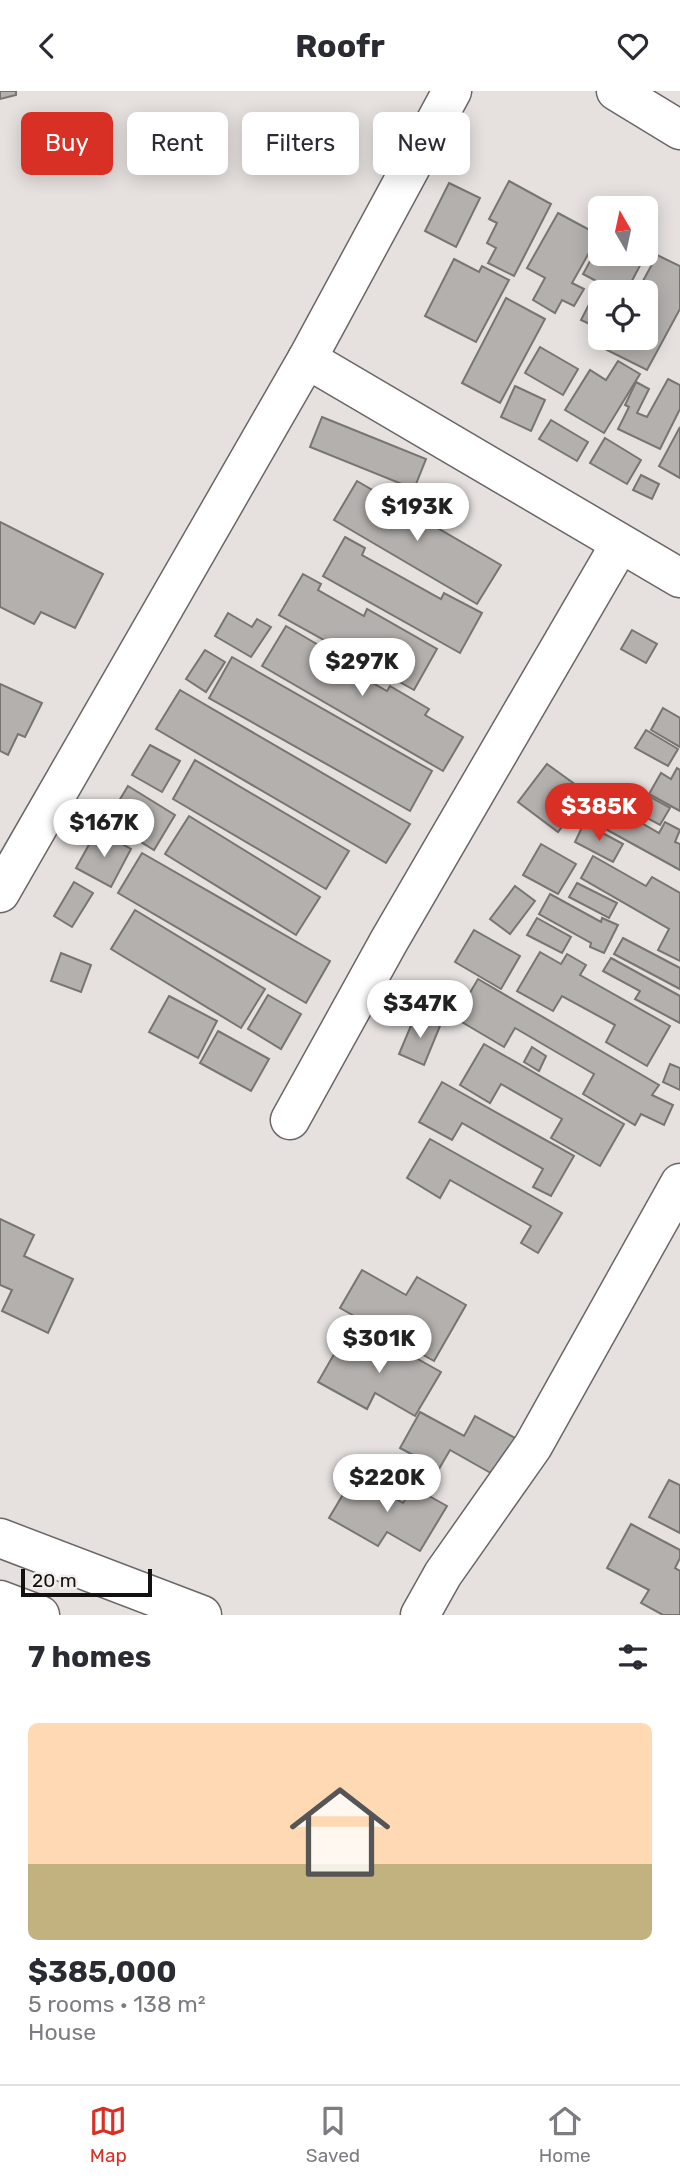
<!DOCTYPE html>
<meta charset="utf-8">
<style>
:root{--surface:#fff;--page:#f2f2f3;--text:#2b2b33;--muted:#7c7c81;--line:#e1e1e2;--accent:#d93025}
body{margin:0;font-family:Rubik,sans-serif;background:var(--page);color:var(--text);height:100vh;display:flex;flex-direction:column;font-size:26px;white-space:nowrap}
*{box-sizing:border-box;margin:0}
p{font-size:23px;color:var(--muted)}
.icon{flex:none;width:38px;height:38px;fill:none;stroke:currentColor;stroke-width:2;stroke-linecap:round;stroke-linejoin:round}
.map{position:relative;height:1524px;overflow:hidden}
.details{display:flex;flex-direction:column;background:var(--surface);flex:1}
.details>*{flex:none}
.top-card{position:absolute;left:21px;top:21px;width:639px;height:63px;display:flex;gap:14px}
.needle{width:46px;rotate:351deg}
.fabs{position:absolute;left:588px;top:105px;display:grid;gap:14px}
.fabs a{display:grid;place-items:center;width:70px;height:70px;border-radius:10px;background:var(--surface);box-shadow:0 4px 18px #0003;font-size:35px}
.scale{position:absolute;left:21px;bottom:18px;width:131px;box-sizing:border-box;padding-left:7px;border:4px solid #121010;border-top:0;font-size:19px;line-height:24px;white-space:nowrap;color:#121010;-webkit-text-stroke:5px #f3eeec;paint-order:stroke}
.price{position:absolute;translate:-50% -60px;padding:0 16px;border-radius:24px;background:#fff;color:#222;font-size:23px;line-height:46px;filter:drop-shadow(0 2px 4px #0008)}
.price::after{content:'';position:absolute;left:50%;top:42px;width:21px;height:16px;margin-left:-10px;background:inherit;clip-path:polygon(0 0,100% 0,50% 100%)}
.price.selected{background:var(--accent);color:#fff}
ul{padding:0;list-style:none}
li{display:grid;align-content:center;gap:14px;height:371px;padding:0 28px}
li span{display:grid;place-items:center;height:217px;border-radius:10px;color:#555}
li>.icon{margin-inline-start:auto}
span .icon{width:126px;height:126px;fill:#fffc;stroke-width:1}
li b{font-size:30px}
h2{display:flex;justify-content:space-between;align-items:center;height:84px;padding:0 28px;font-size:30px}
.chip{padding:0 24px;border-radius:10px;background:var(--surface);box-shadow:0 4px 18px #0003;font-size:24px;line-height:63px}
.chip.selected{background:var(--accent);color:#fff}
header{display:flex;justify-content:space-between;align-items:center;height:91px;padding:0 28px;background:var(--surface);font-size:32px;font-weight:700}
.tabs{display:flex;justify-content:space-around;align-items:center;height:98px;border-top:2px solid var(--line);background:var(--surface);font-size:19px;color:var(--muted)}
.tabs a{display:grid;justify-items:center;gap:4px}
.tabs .selected{color:var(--accent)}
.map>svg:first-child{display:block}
.building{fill:#b4b0ad;stroke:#787571;stroke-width:2}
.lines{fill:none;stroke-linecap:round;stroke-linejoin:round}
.street-casing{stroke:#6b6665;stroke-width:41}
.secondary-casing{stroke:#6b6665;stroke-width:41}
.street{stroke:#fff;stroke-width:38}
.secondary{stroke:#fff;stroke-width:38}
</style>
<header><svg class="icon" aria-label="back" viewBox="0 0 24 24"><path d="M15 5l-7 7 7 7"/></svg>Roofr<svg class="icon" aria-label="heart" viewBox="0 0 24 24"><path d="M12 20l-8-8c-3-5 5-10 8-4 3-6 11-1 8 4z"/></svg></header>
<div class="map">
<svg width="680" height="1524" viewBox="0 0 680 1524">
<rect width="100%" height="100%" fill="#e6e1df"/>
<g class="building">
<path d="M 0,0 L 16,0 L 16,4 L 0,8 Z"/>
<path d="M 509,90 L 551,113 L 514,185 L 488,172 L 496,157 L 487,152 L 497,132 L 489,128 Z"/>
<path d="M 449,92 L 480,107 L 456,156 L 425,140 Z"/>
<path d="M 558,122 L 599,144 L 572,192 L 584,198 L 574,215 L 562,209 L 555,222 L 533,209 L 545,187 L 527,177 Z"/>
<path d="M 600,152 L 600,163 L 632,163 L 643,169 L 626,201 L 600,201 L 600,238 L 581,229 L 600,192 L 583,183 Z"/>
<path d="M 657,164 L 680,175 L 680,218 L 647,279 L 607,259 L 613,247 L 646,247 L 646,201 L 637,201 Z"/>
<path d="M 454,168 L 479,181 L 482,175 L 509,189 L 476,251 L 425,225 Z"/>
<path d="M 506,207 L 545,228 L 500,312 L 462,292 Z"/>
<path d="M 540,256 L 578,278 L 563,304 L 525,282 Z"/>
<path d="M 618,270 L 640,283 L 604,342 L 565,319 L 590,279 L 606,289 Z"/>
<path d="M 668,288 L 680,294 L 680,318 L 660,358 L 618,338 L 629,316 L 625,314 L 636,291 L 649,298 L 637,322 L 647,326 Z"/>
<path d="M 515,295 L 545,309 L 531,340 L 501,326 Z"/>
<path d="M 322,326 L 426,368 L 414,398 L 310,356 Z"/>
<path d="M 551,329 L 588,351 L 577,370 L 539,348 Z"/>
<path d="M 680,336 L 680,387 L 659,375 Z"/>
<path d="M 605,347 L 641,369 L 627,393 L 590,372 Z"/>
<path d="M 641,384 L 659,393 L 652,408 L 633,399 Z"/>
<path d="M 357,390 L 501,474 L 477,513 L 334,429 Z"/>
<path d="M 0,431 L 103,483 L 75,537 L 41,521 L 34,533 L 0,516 Z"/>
<path d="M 345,446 L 365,457 L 362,464 L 441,508 L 444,502 L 482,522 L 460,562 L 323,485 Z"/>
<path d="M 303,483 L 321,493 L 318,499 L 364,525 L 367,518 L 437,558 L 414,599 L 279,524 Z"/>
<path d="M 228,522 L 252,536 L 257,528 L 271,536 L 251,566 L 215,545 Z"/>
<path d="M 286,535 L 344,569 L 341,574 L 387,600 L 390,595 L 429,618 L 425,624 L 463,646 L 443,680 L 262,575 Z"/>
<path d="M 632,539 L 657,553 L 646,572 L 621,558 Z"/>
<path d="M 205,559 L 225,571 L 206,601 L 186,588 Z"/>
<path d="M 232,566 L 432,680 L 410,720 L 209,607 Z"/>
<path d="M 0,593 L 42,612 L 25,646 L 18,643 L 8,664 L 0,660 Z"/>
<path d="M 180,599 L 410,733 L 386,772 L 156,638 Z"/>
<path d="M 663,617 L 680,627 L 680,656 L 651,639 Z"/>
<path d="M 646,639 L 678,658 L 668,675 L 635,657 Z"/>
<path d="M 150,654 L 180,670 L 162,701 L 132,684 Z"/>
<path d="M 195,669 L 349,760 L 326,798 L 173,708 Z"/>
<path d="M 547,673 L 587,702 L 558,741 L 518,711 Z"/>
<path d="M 677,677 L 680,679 L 680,720 L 649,703 L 661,682 L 671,688 Z"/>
<path d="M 128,695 L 175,724 L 154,759 L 107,730 Z"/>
<path d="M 643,702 L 670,717 L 660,734 L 632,719 Z"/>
<path d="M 602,709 L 659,742 L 665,731 L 680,739 L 675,751 L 680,753 L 680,779 L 591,730 Z"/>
<path d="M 189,725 L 320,806 L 296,844 L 165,763 Z"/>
<path d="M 584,732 L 623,753 L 613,771 L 575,751 Z"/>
<path d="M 97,739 L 131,758 L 111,796 L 76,777 Z"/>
<path d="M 541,753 L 576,773 L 558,803 L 523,784 Z"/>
<path d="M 142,762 L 330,870 L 306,912 L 118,802 Z"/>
<path d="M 593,765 L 646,795 L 652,786 L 680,802 L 680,870 L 658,859 L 669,838 L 581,787 Z"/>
<path d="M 74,791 L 93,802 L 72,836 L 54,825 Z"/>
<path d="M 577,792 L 617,812 L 609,827 L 569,806 Z"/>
<path d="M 515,795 L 535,810 L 510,843 L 490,828 Z"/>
<path d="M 550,803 L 601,831 L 602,827 L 618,834 L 604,862 L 590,856 L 591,852 L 539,823 Z"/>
<path d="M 135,819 L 265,898 L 241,937 L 111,858 Z"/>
<path d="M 537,827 L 571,846 L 562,862 L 527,844 Z"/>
<path d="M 474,839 L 520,865 L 501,898 L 455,871 Z"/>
<path d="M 623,847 L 680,877 L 680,898 L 614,863 Z"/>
<path d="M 540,861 L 561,873 L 567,863 L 586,874 L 580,884 L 670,935 L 647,975 L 606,951 L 615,934 L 562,905 L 553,920 L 517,900 Z"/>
<path d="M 61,862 L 91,874 L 81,901 L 51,890 Z"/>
<path d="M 611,867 L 680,905 L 680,932 L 635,908 L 640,900 L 603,880 Z"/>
<path d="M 478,888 L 659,994 L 652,1004 L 673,1014 L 664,1034 L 641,1023 L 635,1034 L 583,1003 L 594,983 L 515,937 L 504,956 L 455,927 Z"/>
<path d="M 268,904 L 301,923 L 281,958 L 248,938 Z"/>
<path d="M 169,905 L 217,930 L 198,967 L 149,941 Z"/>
<path d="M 415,925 L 440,935 L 424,974 L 399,963 Z"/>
<path d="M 218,940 L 269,968 L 251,1000 L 200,972 Z"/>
<path d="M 484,953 L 624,1033 L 600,1075 L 551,1047 L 562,1028 L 501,993 L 490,1012 L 460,994 Z"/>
<path d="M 532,956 L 546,965 L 539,980 L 524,971 Z"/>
<path d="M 670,973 L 680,977 L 680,999 L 663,991 Z"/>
<path d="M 442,991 L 574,1065 L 551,1105 L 533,1096 L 543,1078 L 462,1032 L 452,1049 L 419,1031 Z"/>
<path d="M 430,1048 L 562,1122 L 538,1162 L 521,1152 L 531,1135 L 450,1089 L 440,1107 L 407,1087 Z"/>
<path d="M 0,1128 L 34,1144 L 24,1165 L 73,1188 L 48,1242 L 2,1220 L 12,1199 L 0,1194 Z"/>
<path d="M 362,1179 L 406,1204 L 417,1186 L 466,1214 L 434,1270 L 340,1217 Z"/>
<path d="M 345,1244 L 375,1261 L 382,1248 L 441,1281 L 415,1325 L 375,1302 L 367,1318 L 318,1291 Z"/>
<path d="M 420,1321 L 464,1345 L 475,1325 L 517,1348 L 496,1385 L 450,1359 L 439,1378 L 400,1357 Z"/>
<path d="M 354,1385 L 403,1412 L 413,1396 L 447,1415 L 420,1460 L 387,1441 L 378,1455 L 329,1427 Z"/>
<path d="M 669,1389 L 680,1394 L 680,1442 L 649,1426 Z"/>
<path d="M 631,1433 L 680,1459 L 680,1467 L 675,1477 L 680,1480 L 680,1524 L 663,1524 L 641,1512 L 649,1499 L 607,1477 Z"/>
</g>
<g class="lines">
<defs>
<g id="street">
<path d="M 616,0 L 680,39"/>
<path d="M 307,268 L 680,487"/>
<path d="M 0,802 L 307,268 L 452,0"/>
<path d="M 290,1029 L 389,850 L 620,453"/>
<path d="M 420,1524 L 443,1483 L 533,1355 L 680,1092"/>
</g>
<g id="secondary">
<path d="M 0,1447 L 202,1524"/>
<path d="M 0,1509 L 40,1524"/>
</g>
</defs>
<use href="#street" class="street-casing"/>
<use href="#secondary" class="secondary-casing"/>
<use href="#street" class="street"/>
<use href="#secondary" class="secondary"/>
</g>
</svg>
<div class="fabs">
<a><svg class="needle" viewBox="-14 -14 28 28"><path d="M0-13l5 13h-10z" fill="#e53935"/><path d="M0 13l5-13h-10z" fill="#7c7c81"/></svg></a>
<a><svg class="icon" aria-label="locate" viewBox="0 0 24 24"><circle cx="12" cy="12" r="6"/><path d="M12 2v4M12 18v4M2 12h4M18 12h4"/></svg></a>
</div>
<div class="scale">20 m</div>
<b class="price" style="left:417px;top:452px">$193K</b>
<b class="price" style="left:362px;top:607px">$297K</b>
<b class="price selected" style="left:599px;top:752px">$385K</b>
<b class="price" style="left:104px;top:768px">$167K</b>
<b class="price" style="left:420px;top:949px">$347K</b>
<b class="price" style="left:379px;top:1284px">$301K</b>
<b class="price" style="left:387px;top:1423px">$220K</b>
<div class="top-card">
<a class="chip selected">Buy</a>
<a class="chip">Rent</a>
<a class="chip">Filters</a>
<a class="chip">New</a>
</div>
</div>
<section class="details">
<h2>7 homes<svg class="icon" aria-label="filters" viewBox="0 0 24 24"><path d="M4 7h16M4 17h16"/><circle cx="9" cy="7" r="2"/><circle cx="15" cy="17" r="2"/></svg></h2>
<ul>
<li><span style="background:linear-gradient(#ffd9b3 65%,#c2b280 0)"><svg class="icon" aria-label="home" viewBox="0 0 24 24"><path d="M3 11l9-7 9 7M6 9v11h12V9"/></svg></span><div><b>$385,000</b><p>5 rooms · 138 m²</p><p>House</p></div></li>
</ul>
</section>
<nav class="tabs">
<a class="selected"><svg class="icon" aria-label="map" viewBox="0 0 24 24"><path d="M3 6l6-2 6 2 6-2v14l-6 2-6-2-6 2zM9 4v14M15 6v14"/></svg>Map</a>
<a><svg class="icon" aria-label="saved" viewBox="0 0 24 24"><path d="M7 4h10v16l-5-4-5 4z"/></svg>Saved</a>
<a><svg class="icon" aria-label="home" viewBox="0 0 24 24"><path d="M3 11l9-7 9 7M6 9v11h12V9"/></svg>Home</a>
</nav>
